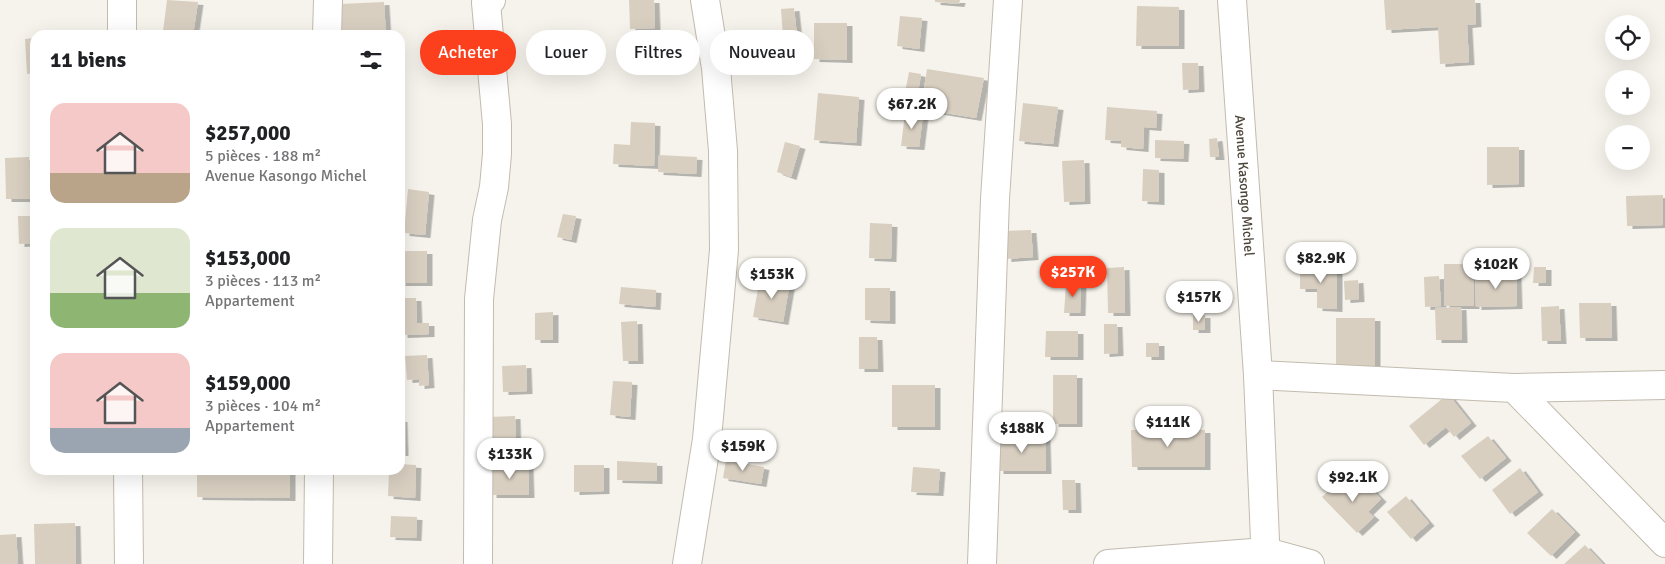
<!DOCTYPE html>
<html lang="fr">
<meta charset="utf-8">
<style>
:root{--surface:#fff;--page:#f6f6f6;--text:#202124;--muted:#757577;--accent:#fc3f1d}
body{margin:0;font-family:Signika,sans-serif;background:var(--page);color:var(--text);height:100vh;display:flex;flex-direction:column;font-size:19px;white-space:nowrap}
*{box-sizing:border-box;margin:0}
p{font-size:16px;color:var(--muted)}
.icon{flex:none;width:28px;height:28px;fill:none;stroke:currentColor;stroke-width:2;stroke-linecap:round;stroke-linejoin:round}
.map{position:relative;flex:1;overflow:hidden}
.drawer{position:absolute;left:30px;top:30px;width:375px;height:445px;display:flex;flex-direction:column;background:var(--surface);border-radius:15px;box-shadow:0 5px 20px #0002}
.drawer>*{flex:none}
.top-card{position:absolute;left:420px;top:30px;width:475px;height:45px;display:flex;gap:10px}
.buttons{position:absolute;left:1605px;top:15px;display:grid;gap:10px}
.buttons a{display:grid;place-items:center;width:45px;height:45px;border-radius:50%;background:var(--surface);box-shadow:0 5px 20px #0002;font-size:25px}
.price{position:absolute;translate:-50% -42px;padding:0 11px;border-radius:18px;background:#fff;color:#222;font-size:16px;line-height:32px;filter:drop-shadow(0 1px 2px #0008)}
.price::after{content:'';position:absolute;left:50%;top:30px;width:15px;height:11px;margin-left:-8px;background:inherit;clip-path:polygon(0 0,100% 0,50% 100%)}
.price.selected{background:var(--accent);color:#fff}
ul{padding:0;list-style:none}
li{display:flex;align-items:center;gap:15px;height:125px;padding:0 20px}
li span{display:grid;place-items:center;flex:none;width:140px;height:100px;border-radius:15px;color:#555}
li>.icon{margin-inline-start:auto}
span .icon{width:60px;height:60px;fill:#fffc;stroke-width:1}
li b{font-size:21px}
h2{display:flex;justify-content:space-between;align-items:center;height:60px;padding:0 20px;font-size:21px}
.chip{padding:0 18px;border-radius:22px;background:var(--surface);box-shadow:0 5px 20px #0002;font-size:18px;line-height:45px}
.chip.selected{background:var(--accent);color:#fff}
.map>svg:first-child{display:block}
.building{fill:#d8cfc1;filter:url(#shadow)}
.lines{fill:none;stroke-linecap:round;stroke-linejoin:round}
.minor-casing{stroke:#c2bbae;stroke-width:30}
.minor{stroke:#fff;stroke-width:28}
.labels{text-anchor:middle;stroke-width:5;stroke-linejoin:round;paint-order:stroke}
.street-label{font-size:14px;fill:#4b4439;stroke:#fff}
</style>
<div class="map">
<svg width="1665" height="564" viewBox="0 0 1665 564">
<defs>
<filter id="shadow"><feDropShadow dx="5.5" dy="3" stdDeviation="0" flood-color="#0004"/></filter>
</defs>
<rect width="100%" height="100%" fill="#f6f3ec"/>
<g class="building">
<path d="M 167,0 L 198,2 L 193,35 L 163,31 Z"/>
<path d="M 629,0 L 654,0 L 655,28 L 630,29 Z"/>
<path d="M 935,0 L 960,0 L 959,4 L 935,2 Z"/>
<path d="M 1384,0 L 1475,0 L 1476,24 L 1467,25 L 1469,62 L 1440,64 L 1438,27 L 1386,30 Z"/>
<path d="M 384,2 L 386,35 L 341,35 L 340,4 Z"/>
<path d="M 1137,6 L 1179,7 L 1179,46 L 1136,46 Z"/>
<path d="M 794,8 L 797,36 L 783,37 L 781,9 Z"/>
<path d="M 900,16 L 922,18 L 919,49 L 897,46 Z"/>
<path d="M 814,23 L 847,23 L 847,60 L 814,59 Z"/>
<path d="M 35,38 L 35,73 L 27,74 L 25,39 Z"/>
<path d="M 1182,63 L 1198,63 L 1199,89 L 1183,90 Z"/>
<path d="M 927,69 L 984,78 L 976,118 L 921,109 Z"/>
<path d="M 909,72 L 921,74 L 916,105 L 903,103 Z"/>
<path d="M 818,93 L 859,97 L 856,143 L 814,140 Z"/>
<path d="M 1023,103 L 1058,107 L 1053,144 L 1019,141 Z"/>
<path d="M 1107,107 L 1157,111 L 1156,128 L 1144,127 L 1143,149 L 1121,147 L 1121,141 L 1105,140 Z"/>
<path d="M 905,113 L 923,115 L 919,147 L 901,146 Z"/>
<path d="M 631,122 L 655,123 L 654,166 L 613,164 L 614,144 L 630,145 Z"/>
<path d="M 1217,138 L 1219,157 L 1210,157 L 1209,139 Z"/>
<path d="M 1155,140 L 1184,141 L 1183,159 L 1155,158 Z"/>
<path d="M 785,142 L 800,146 L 791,177 L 777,172 Z"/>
<path d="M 1487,147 L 1519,147 L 1519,184 L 1487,185 Z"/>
<path d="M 659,155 L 697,157 L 696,174 L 658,172 Z"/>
<path d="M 29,157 L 30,199 L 6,199 L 5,158 Z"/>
<path d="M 1084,160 L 1085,201 L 1064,202 L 1062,161 Z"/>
<path d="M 1143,169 L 1159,170 L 1159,202 L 1142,201 Z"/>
<path d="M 408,189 L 429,192 L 425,235 L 404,233 Z"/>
<path d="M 1663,195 L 1663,225 L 1627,226 L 1626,196 Z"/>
<path d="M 563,214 L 576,216 L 571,240 L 557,237 Z"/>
<path d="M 18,216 L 35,216 L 35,243 L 19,244 Z"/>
<path d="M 870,223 L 892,224 L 891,259 L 869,258 Z"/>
<path d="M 1031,230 L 1033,257 L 1006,259 L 1004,231 Z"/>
<rect x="400" y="251" width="27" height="32"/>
<path d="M 1444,264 L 1473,264 L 1474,306 L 1444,306 Z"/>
<path d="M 1300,265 L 1337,265 L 1337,309 L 1317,308 L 1317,289 L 1300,289 Z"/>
<path d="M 1124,267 L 1125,313 L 1108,313 L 1107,268 Z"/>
<path d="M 1534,267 L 1546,267 L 1546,283 L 1533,283 Z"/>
<path d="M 1516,274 L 1517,306 L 1476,307 L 1475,275 Z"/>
<path d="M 1439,276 L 1441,306 L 1425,307 L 1424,277 Z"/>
<path d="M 760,277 L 790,282 L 783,322 L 753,317 Z"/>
<path d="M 30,279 L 35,279 L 35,320 L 31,320 Z"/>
<path d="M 1358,280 L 1359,299 L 1345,300 L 1344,281 Z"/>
<path d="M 1066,283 L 1081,283 L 1080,313 L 1064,313 Z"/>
<path d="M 621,287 L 656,290 L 655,307 L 619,304 Z"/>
<path d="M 865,288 L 890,288 L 890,321 L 865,320 Z"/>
<path d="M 401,298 L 416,298 L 417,323 L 429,323 L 429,334 L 402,335 Z"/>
<path d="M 1579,303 L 1611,303 L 1612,338 L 1580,338 Z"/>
<path d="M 1559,306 L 1561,341 L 1542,341 L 1541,307 Z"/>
<path d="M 1461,307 L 1462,340 L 1436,340 L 1435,308 Z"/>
<path d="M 553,312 L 553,340 L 535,340 L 535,313 Z"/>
<rect x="1193" y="315" width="12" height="15"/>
<rect x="1336" y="318" width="39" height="50"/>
<path d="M 637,321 L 638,361 L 623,361 L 621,322 Z"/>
<path d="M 1104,324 L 1117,324 L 1118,353 L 1104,354 Z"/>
<path d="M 1046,331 L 1078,331 L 1078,357 L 1045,357 Z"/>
<path d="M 859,337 L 877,337 L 878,369 L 859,369 Z"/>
<rect x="1146" y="343" width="13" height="14"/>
<path d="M 427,355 L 429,385 L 419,386 L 419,379 L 407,380 L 405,356 Z"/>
<path d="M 32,361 L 35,361 L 35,390 L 33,390 Z"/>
<path d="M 526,365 L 527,391 L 503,392 L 502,366 Z"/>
<rect x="1053" y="375" width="24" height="49"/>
<path d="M 613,381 L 632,382 L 630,417 L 610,415 Z"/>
<rect x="892" y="385" width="43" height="42"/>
<path d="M 1448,394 L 1471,423 L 1454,437 L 1446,427 L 1424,445 L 1409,426 Z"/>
<path d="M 515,416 L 516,448 L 488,449 L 487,417 Z"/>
<path d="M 400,419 L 402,419 L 403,453 L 400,453 Z"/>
<path d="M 1131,430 L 1205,430 L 1205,467 L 1132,467 Z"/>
<path d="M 1045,436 L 1046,471 L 998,471 L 998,437 Z"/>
<path d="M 1488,436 L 1506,458 L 1480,479 L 1461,456 Z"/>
<path d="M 726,460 L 764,467 L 761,484 L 723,478 Z"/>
<path d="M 617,461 L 657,463 L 657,481 L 617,480 Z"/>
<path d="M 400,464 L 416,465 L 415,498 L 388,496 L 389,470 L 400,470 Z"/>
<path d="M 528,465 L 529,495 L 491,495 L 491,466 Z"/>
<path d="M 574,465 L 604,465 L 604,491 L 574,492 Z"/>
<path d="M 913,467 L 940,469 L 938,493 L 911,492 Z"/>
<path d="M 1520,468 L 1538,492 L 1510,514 L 1492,490 Z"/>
<path d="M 197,470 L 290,470 L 290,498 L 197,497 Z"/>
<path d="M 1359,476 L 1381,499 L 1368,512 L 1374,517 L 1357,533 L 1322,497 L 1339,481 L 1346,488 Z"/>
<path d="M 1062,480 L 1075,480 L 1076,510 L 1063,510 Z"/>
<path d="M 1406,496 L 1429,523 L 1411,539 L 1387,512 Z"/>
<path d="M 1552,509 L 1575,532 L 1551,556 L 1527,533 Z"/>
<path d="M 391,516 L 417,517 L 416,538 L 390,537 Z"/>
<path d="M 75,523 L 76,564 L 35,564 L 34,524 Z"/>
<path d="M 16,534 L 18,564 L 0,564 L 0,535 Z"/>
<path d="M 1585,545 L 1603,564 L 1564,564 Z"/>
</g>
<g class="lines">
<defs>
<g id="minor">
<path d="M 122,0 L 122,35"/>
<path id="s1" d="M 1232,0 L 1258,375 L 1266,564"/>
<path d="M 327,35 L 328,0"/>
<path d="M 1258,375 L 1514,388 L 1665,385"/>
<path d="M 1514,388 L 1665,543"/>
<path d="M 128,470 L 129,564"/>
<path d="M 318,564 L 319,470"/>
<path d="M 478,564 L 479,299 L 487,220 L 494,187 L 497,154 L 497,124 L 486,3 L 491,0"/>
<path d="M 687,564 L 707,439 L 724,250 L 723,151 L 716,68 L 705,0"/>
<path d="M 982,564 L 995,199 L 1008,0"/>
<path d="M 1108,564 L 1266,552 L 1310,564"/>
</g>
</defs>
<use href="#minor" class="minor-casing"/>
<use href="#minor" class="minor"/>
</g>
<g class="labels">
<g class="street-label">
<text dy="5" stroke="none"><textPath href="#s1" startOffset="186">Avenue Kasongo Michel</textPath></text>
</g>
</g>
</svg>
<div class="buttons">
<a><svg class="icon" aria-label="locate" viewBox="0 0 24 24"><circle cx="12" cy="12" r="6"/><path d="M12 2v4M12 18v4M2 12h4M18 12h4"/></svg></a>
<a>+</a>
<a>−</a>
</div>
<b class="price" style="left:912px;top:130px">$67.2K</b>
<b class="price" style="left:1321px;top:284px">$82.9K</b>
<b class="price" style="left:1496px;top:290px">$102K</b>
<b class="price selected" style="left:1073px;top:298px">$257K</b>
<b class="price" style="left:772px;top:300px">$153K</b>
<b class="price" style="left:1199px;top:323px">$157K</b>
<b class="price" style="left:1168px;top:448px">$111K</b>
<b class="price" style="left:1022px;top:454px">$188K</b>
<b class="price" style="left:743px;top:472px">$159K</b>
<b class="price" style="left:510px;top:480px">$133K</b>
<b class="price" style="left:1353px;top:503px">$92.1K</b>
<div class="top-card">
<a class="chip selected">Acheter</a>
<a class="chip">Louer</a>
<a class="chip">Filtres</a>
<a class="chip">Nouveau</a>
</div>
<section class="drawer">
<h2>11 biens<svg class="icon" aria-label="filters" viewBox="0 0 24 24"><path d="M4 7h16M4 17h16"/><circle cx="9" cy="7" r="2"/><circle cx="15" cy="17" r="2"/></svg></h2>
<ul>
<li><span style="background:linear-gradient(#f6c9c9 70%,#b9a48a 0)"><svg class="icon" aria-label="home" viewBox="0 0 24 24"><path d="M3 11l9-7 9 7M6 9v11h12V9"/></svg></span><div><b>$257,000</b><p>5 pièces · 188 m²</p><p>Avenue Kasongo Michel</p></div></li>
<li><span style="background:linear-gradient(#dfe7d0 65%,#8fb573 0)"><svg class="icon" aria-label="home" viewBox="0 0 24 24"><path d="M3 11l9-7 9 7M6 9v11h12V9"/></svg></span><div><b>$153,000</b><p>3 pièces · 113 m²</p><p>Appartement</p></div></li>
<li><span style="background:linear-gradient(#f6c9c9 75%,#9aa5b1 0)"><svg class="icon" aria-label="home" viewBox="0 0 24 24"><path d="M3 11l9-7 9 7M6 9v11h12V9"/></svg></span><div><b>$159,000</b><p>3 pièces · 104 m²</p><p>Appartement</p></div></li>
</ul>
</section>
</div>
